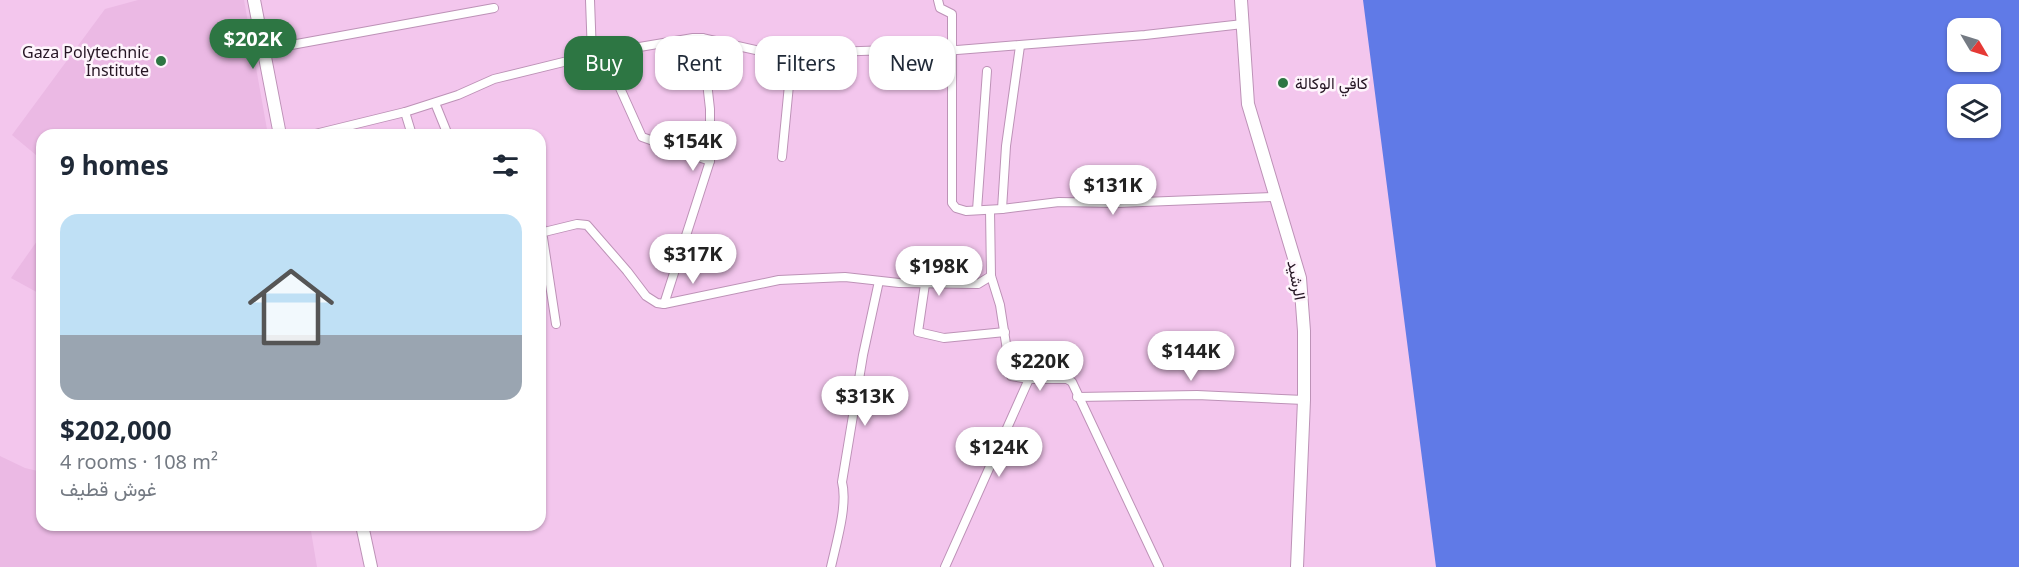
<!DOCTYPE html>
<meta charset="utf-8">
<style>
:root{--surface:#fff;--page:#f6f6f7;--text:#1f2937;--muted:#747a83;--accent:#2d7643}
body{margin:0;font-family:"Noto Sans",Vazirmatn,sans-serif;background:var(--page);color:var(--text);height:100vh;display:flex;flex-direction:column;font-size:22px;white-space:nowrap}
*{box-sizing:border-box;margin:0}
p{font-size:20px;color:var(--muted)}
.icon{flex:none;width:33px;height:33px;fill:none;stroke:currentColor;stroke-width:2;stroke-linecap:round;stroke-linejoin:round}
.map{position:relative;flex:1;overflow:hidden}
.drawer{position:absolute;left:36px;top:129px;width:510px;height:402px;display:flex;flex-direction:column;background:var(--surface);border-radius:18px;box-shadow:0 2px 4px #0004}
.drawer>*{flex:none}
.guide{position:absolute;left:564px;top:36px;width:570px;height:54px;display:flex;gap:12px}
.needle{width:39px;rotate:128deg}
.controls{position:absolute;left:1947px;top:18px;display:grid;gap:12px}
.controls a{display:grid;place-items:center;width:54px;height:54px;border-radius:12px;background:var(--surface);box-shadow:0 2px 4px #0004;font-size:30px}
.price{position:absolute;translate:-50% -51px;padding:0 14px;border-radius:21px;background:#fff;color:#222;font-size:20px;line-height:39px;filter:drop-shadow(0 2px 3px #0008)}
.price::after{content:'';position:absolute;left:50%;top:36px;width:18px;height:14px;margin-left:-9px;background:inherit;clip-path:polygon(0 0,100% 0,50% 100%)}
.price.active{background:var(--accent);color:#fff}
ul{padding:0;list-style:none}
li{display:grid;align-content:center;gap:12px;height:318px;padding:0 24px}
li span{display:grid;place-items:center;height:186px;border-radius:18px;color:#555}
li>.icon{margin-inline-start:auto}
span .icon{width:108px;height:108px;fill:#fffc;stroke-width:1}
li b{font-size:26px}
h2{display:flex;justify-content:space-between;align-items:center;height:72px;padding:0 24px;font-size:26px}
.pill{padding:0 21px;border-radius:18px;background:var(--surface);box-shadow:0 2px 4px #0004;font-size:21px;line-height:54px}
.pill.active{background:var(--accent);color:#fff}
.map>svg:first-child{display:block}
.built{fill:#ebb9e4}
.water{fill:#607ae7;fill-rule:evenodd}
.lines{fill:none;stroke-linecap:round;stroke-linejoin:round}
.street-casing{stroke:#bd92b7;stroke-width:10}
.secondary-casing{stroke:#bd92b7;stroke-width:14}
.street{stroke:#fff;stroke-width:8}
.secondary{stroke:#fff;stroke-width:12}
.poi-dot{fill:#2d7643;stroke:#fef5fc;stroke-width:2}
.labels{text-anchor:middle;stroke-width:5;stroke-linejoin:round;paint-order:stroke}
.poi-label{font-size:16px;fill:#261624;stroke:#fef5fc;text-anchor:end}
.street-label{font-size:16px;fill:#261624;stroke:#fef5fc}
</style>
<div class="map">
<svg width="2019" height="567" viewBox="0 0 2019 567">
<rect width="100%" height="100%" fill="#f3c6ed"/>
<g class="built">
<path d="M 138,0 L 244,0 L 268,135 L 42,135 L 42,160 L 12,135 L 105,9 Z"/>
<path d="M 42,234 L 42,295 L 11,278 Z"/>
<path d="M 0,456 L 25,468 L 42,472 L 42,525 L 310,525 L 317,567 L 0,567 Z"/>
</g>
<path class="water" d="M 1363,0 L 2019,0 L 2019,567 L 1436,567 ZM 1958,28 L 1990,28 L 1990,62 L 1958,62 ZM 1958,94 L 1990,94 L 1990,128 L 1958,128 Z"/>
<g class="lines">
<defs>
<g id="street">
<path d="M 590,0 L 592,55"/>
<path d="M 938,0 L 940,8 L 952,14 L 952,203 L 956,208 L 966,211 L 1002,209 L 1059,202 L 1117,203 L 1274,197"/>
<path d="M 264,50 L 494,8"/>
<path d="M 607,53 L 615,77 L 642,137 L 710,161"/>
<path d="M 435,103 L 448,135"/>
<path d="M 405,112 L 412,135"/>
<path d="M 311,135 L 405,112 L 458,95 L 494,79 L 592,55 L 693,38 L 702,38 L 773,54 L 890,50 L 957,50 L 1145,35 L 1243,24"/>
<path d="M 782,157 L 792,54"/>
<path d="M 1002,209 L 1006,146 L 1020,46"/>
<path d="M 977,210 L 987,71"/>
<path d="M 990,210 L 991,276 L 1000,305 L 1011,376 L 1029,379 L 1067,379 L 1072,382 L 1159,567"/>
<path d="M 540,218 L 556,324"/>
<path d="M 540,233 L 577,224 L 587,225 L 627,271 L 646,296 L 657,303 L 664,304 L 779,280 L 845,277 L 899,283 L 978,284 L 991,276"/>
<path d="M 925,284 L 918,332 L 944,338 L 1005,332"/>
<path d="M 664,304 L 710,161 L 710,109 L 702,38"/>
<path d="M 1077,397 L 1197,395 L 1304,400"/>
<path d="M 831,567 C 836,544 848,505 842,482 L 863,355 L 879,281"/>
<path d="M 945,567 L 1029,379"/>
</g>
<g id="secondary">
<path d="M 254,0 L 280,135"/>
<path d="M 1241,0 L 1248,104 L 1300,278 L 1304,331 L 1304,400 L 1297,567"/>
<path d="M 362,525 L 371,567"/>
</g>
</defs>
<use href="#street" class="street-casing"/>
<use href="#secondary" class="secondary-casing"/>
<use href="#street" class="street"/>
<use href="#secondary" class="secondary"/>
</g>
<g class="poi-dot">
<circle cx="161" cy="61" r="6"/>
<circle cx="1283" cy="83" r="6"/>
</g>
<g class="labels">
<g class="poi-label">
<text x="149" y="58">Gaza Polytechnic<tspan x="149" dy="18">Institute</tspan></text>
<text x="1295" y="89" text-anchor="start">كافي الوكالة</text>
</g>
<g class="street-label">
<text transform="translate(1297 280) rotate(79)" y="6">الرشيد</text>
</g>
</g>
</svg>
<div class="controls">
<a><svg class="needle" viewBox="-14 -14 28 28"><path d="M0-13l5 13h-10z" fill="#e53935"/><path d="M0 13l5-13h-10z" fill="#747a83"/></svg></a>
<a><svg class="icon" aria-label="layers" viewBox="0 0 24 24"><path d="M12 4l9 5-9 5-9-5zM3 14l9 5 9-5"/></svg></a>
</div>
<b class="price active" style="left:253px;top:70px">$202K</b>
<b class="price" style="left:693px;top:172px">$154K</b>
<b class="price" style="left:1113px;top:216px">$131K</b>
<b class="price" style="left:693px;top:285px">$317K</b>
<b class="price" style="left:939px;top:297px">$198K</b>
<b class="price" style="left:1191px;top:382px">$144K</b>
<b class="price" style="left:1040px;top:392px">$220K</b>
<b class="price" style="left:865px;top:427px">$313K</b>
<b class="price" style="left:999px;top:478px">$124K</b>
<div class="guide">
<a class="pill active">Buy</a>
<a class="pill">Rent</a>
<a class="pill">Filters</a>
<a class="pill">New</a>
</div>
<section class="drawer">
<h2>9 homes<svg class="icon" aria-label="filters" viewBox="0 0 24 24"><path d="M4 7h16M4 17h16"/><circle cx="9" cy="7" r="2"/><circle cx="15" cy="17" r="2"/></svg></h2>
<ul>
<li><span style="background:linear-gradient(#bfe0f5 65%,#9aa5b1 0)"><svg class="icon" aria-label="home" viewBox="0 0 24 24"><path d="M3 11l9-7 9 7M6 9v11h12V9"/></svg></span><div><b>$202,000</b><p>4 rooms · 108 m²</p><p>غوش قطيف</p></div></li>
</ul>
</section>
</div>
